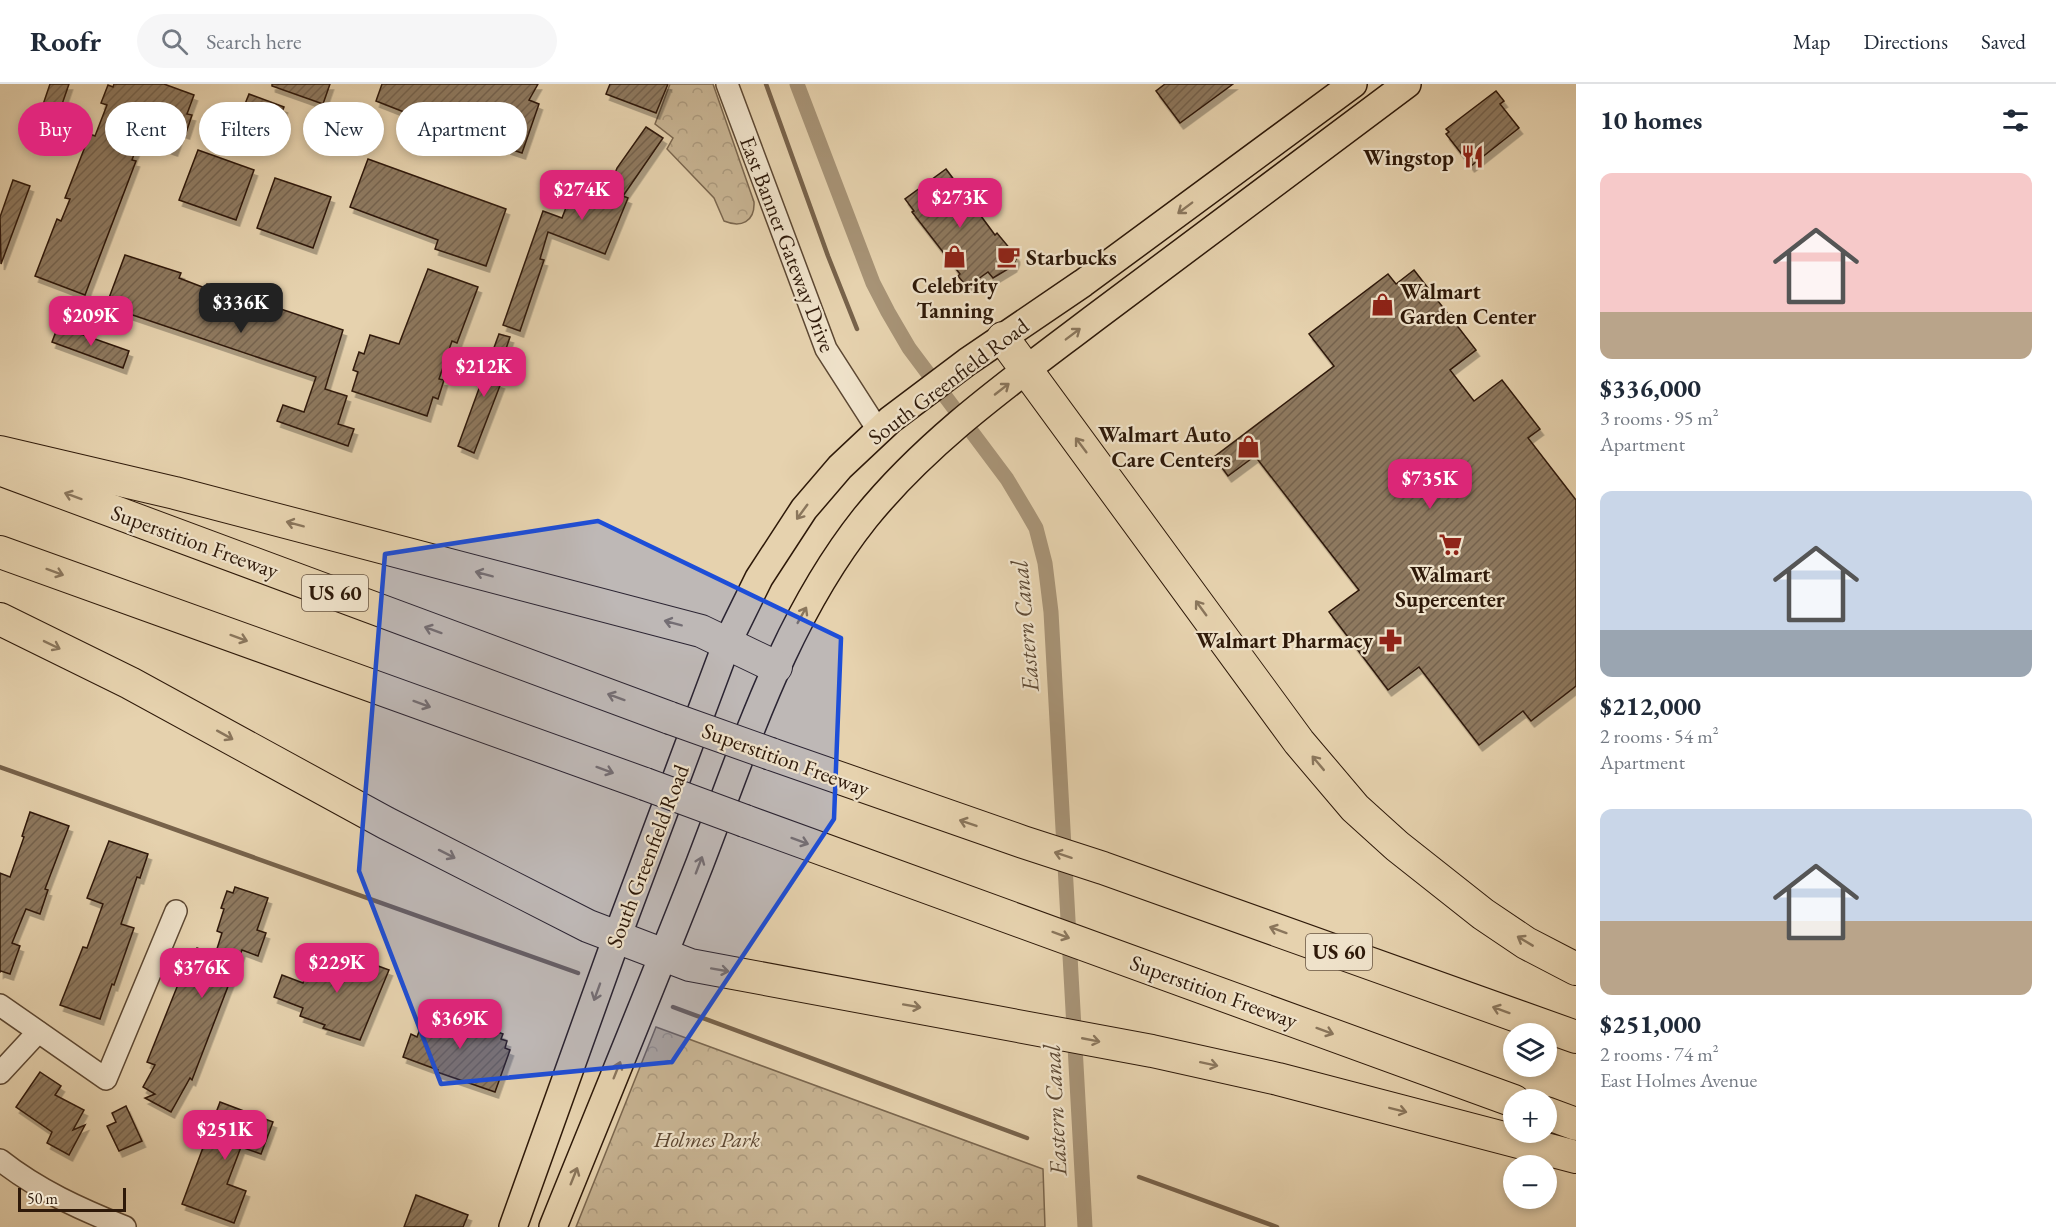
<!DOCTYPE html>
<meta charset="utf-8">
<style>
:root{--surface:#fff;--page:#f6f6f7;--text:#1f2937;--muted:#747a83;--line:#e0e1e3;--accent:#db2777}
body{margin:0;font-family:"EB Garamond",serif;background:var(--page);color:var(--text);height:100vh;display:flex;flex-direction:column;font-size:22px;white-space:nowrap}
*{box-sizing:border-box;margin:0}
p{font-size:20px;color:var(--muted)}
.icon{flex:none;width:33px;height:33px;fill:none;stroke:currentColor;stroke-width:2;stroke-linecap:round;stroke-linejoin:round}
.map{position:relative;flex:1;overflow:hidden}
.drawer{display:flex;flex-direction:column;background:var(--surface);width:480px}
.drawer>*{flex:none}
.top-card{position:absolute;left:18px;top:18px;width:570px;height:54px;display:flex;gap:12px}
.buttons{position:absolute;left:1503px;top:939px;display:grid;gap:12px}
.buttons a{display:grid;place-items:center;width:54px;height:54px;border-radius:50%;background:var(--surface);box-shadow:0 3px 9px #0003;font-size:30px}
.scale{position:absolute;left:18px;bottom:15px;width:108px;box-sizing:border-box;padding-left:6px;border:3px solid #2e1909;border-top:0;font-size:16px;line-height:21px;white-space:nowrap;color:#2e1909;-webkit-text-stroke:4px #efe2ca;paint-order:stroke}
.price{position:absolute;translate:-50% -51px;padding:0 14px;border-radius:12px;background:var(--accent);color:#fff;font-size:20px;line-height:39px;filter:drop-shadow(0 2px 3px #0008)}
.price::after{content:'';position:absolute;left:50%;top:36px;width:18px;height:14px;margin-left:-9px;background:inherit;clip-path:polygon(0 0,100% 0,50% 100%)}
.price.current{background:#222;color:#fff}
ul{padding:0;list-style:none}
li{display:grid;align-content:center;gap:12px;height:318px;padding:0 24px}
li span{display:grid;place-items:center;height:186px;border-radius:12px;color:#555}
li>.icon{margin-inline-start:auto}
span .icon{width:108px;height:108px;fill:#fffc;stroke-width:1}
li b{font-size:26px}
h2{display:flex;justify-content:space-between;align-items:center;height:72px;padding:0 24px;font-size:26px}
.pill{padding:0 21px;border-radius:27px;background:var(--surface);box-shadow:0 3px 9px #0003;font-size:21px;line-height:54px}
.pill.current{background:var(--accent);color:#fff}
header{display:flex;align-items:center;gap:36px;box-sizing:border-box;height:84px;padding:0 30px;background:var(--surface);border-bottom:2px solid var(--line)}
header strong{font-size:28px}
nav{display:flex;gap:33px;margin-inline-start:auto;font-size:21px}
.search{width:420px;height:54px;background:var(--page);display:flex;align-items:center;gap:15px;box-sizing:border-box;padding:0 21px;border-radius:33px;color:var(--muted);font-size:22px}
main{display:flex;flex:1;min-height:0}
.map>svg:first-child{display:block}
.forest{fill:url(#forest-crowns);stroke:#7a664e;stroke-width:1.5}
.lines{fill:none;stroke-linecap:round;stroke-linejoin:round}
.stream{stroke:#77624a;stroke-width:4.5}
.canal{stroke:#a79376;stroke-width:15}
.building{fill:url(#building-hatch);stroke:#2e1909;stroke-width:1.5;filter:url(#shadow)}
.minor-casing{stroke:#5c4732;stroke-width:24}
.major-casing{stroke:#2e1909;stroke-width:30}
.highway-casing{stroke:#2e1909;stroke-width:34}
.minor{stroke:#efe2ca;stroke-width:21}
.major{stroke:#e6d2ae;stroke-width:27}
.highway{stroke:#e6d2ae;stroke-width:32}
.highway-bridge-casing{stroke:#2e1909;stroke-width:34;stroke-linecap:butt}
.highway-bridge{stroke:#e6d2ae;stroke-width:32}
.oneway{stroke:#8a765c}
.marked{fill:#1d4ed8;fill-opacity:0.2;stroke:#1d4ed8;stroke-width:4.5;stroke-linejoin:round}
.labels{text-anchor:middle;stroke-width:4.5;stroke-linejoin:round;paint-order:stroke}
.shield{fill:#efe2ca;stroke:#685543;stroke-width:1.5}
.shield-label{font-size:21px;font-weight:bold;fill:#2e1909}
.poi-label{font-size:22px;font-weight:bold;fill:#2e1909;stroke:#efe2ca;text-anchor:end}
.street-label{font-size:22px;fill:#2e1909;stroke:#efe2ca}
.park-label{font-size:22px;font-style:italic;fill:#5c4732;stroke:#efe2ca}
.water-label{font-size:24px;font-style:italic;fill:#5e4a35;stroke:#efe2ca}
</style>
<header>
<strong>Roofr</strong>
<div class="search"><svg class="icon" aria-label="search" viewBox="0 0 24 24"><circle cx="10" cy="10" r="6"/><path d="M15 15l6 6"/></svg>Search here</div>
<nav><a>Map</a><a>Directions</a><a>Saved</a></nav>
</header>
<main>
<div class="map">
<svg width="1576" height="1143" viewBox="0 0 1576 1143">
<defs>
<pattern id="forest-crowns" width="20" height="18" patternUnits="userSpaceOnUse" patternTransform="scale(1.5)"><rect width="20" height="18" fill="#c7b392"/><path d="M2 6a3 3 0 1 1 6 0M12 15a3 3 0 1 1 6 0" fill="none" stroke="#ab997d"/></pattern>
<pattern id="building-hatch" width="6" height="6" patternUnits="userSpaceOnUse" patternTransform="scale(1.5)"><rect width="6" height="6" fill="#8e795f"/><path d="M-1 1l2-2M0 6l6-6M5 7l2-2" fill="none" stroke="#74624d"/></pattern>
<filter id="shadow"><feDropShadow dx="3.5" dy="6" stdDeviation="0" flood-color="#0004"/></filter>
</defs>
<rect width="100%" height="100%" fill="#e6d2ae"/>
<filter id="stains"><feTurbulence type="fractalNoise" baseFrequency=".00333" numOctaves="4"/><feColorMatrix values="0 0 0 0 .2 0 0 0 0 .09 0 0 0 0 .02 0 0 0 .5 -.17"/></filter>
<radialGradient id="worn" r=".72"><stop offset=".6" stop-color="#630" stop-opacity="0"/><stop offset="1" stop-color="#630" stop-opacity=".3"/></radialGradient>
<g class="forest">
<path d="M 670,0 L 713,0 L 754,118 C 755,138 741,144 724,137 L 714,114 L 667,65 L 673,54 L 655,40 Z"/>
<path d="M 656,943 L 1043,1085 L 1045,1143 L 576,1143 Z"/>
</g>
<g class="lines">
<g class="stream">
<path d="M 766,0 L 828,172 L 857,245"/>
<path d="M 0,683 L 578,889"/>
<path d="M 673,923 L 1027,1054"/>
<path d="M 1139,1093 L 1277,1143"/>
</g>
<path class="canal" d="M 797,0 L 873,199 L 888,228 L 909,264 L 1007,395 L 1025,425 L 1036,444 L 1045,479 L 1051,528 L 1085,1143"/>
</g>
<g class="building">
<path d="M 50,0 L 69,0 L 50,55 L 33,50 Z"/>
<path d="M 114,0 L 164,0 L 194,11 L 187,30 L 192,31 L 186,49 L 181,47 L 174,66 L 140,54 L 132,76 L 136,77 L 85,211 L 35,192 L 57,135 L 61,137 L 70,115 L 65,114 L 90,50 L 95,52 L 107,21 L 101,19 L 108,1 L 113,3 Z"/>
<path d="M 272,0 L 330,0 L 323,20 L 272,2 Z"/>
<path d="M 382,0 L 538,0 L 529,16 L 539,20 L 522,69 L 432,39 L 376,17 Z"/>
<path d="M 610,0 L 668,0 L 656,29 L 606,10 Z"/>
<path d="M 1165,0 L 1233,0 L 1180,39 L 1156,7 Z"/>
<path d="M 1496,7 L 1504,17 L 1500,20 L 1519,44 L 1471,82 L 1446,50 L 1449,48 L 1446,45 Z"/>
<path d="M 249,10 L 284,23 L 272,54 L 237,40 Z"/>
<path d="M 646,43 L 663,54 L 623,112 L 628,114 L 605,170 L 548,148 L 540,175 L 544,176 L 520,247 L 503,241 L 543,127 L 562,134 L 577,95 L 608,107 L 617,84 Z"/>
<path d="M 198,66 L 254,86 L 236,136 L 179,116 Z"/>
<path d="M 368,75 L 506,125 L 486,182 L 435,165 L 438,156 L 350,123 Z"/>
<path d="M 946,85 L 955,97 L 958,96 L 980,126 L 978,128 L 995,151 L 997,149 L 1016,172 L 1016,175 L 1013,182 L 993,194 L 988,188 L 967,203 L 958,192 L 960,190 L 912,128 L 914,127 L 905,115 Z"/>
<path d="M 275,94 L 331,113 L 313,164 L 257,144 Z"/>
<path d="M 13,96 L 30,102 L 1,180 L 0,133 Z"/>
<path d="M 125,171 L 181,189 L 179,194 L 205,204 L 207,200 L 343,246 L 325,305 L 347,312 L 338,340 L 354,345 L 348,362 L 277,337 L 283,321 L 304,328 L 316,293 L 106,222 Z"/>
<path d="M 428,185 L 478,203 L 457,259 L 452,257 L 439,295 L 444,296 L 438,315 L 433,313 L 427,332 L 352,307 L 358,288 L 353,286 L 359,268 L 364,270 L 370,251 L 399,260 Z"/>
<path d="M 1414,186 L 1476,266 L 1450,286 L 1474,317 L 1502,296 L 1540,345 L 1528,354 L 1576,416 L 1576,602 L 1531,637 L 1523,627 L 1479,661 L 1419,583 L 1388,606 L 1329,528 L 1359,506 L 1255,372 L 1228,392 L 1214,373 L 1334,282 L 1309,250 L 1388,190 L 1396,200 Z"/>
<path d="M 58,242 L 129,267 L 123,284 L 52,258 Z"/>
<path d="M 499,250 L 510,253 L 495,297 L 501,299 L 474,369 L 458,362 Z"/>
<path d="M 30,728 L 69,742 L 45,805 L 48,806 L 40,830 L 26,825 L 12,859 L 20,862 L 10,890 L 1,887 L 0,888 L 0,789 L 10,793 L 24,753 L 22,752 Z"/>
<path d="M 109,757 L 148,770 L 140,794 L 137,793 L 121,840 L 134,844 L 114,901 L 112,900 L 100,935 L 60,921 L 83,863 L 87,864 L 103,820 L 87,814 Z"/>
<path d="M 235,803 L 268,814 L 257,846 L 266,849 L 258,872 L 242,866 L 192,996 L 190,994 L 171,1028 L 145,1014 L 155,1010 L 143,1003 L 155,981 L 147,978 L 181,893 L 186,894 L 197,864 L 215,871 L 222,849 L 217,847 L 224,825 L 221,824 L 227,807 L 233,809 Z"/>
<path d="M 337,867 L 389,886 L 360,956 L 323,944 L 325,941 L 300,932 L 303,924 L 274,913 L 282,891 L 303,899 L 310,879 L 330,887 Z"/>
<path d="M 437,925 L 503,950 L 501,955 L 507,957 L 505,964 L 510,966 L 495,1008 L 437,988 L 438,986 L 403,973 L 411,950 L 417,953 L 426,929 L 434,932 Z"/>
<path d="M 40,988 L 61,1002 L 55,1011 L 84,1026 L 73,1046 L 85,1041 L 69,1071 L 47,1059 L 52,1048 L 16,1023 Z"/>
<path d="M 220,1018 L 273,1038 L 261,1070 L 241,1063 L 227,1100 L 246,1107 L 234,1139 L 182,1120 Z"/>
<path d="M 126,1022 L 142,1057 L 119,1067 L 107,1042 L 116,1038 L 112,1029 Z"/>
<path d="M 416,1111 L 468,1131 L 463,1143 L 404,1143 Z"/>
</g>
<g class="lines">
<defs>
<g id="minor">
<path d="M 727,0 L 826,265 L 878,346"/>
<path d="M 0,921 L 106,995 L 176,827"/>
<path d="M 0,989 L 38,948"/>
<path d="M 0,1076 C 38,1106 80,1125 125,1143"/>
</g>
<g id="major">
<path d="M 513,1143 L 617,853 L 727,559 L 759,494 L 804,425 L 840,383 L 890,336 L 967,278 L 1083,199 L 1353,0"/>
<path d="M 553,1143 C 602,1022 652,901 700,779 C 746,660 784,536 865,434 C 929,355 1013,296 1093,235 C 1197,156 1302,78 1407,0"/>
</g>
<g id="highway">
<path d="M 1003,254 L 1299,658 L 1355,724 L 1397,762 L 1483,830 L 1526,859 L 1576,885"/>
<path d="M 0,368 L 175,409 L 701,547 L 776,583"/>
<path d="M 2,386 L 670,634"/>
<path d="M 0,468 L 645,700"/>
<path d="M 0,535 L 130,599 L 386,739 L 588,842 L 690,881 L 1152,967 L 1278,995 L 1576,1073"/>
<path d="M 771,670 L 1023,758 L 1103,784 L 1576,953"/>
<path d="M 745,737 L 1514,1017"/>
<path d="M 1546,1029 L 1576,1040"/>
</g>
</defs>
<use href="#minor" class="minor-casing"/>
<use href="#major" class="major-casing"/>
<use href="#highway" class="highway-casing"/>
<use href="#minor" class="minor"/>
<use href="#major" class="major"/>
<use href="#highway" class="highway"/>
<defs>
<g id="highway-bridge">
<path d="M 670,634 L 771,670"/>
<path d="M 645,700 L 745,737"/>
</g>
</defs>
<use href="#highway-bridge" class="highway-bridge-casing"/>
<use href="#highway-bridge" class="highway-bridge"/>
</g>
<defs><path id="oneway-shaft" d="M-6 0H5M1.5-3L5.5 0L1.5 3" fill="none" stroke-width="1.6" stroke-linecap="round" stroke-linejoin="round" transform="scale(1.5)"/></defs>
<g class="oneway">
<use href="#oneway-shaft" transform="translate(1185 124) rotate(143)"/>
<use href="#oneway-shaft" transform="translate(1073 250) rotate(-37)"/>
<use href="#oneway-shaft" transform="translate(1002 305) rotate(-38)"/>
<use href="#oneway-shaft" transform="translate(1081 361) rotate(-127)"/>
<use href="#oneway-shaft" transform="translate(73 412) rotate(-160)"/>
<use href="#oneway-shaft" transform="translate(802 428) rotate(126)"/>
<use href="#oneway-shaft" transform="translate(295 440) rotate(-165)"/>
<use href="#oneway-shaft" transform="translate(55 488) rotate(20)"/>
<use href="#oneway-shaft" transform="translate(484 490) rotate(-165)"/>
<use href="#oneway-shaft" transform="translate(1201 524) rotate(-126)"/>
<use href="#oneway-shaft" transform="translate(802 531) rotate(-61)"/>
<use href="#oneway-shaft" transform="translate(673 539) rotate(-165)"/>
<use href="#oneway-shaft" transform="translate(433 546) rotate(-160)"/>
<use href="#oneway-shaft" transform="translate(239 554) rotate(20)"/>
<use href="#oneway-shaft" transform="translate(52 561) rotate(26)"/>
<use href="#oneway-shaft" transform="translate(616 613) rotate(-160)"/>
<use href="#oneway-shaft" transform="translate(422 620) rotate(20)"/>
<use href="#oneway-shaft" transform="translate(225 651) rotate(29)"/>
<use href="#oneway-shaft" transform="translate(1318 679) rotate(-130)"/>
<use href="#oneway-shaft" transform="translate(605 686) rotate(20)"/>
<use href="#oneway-shaft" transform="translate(968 739) rotate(-161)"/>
<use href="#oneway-shaft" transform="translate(800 757) rotate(20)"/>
<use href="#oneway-shaft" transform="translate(447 770) rotate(27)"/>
<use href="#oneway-shaft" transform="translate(1063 771) rotate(-162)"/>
<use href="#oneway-shaft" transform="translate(699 781) rotate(-69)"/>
<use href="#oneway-shaft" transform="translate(1278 846) rotate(-160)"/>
<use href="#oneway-shaft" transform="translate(1061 851) rotate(20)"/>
<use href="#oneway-shaft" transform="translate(1525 857) rotate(-149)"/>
<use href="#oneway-shaft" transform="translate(720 886) rotate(10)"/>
<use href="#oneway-shaft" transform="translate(597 908) rotate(110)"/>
<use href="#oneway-shaft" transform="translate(912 922) rotate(10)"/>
<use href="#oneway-shaft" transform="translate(1501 926) rotate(-160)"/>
<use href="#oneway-shaft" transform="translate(1325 947) rotate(20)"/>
<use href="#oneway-shaft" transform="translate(1091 956) rotate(11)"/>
<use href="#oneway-shaft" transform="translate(1209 980) rotate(12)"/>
<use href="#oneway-shaft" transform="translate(617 986) rotate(-68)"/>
<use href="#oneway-shaft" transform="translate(1398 1026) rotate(14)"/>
<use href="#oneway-shaft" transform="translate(574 1092) rotate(-68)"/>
</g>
<path class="marked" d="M 598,437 L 841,554 L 834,735 L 672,978 L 441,1000 L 359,787 L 385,470 Z"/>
<defs>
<symbol id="restaurant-bare" viewBox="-9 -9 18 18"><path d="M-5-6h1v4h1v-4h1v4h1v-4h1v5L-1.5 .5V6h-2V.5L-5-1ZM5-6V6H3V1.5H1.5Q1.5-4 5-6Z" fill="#8f2418" stroke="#efe2ca" stroke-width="2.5" paint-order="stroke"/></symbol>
<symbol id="shop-bare" viewBox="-9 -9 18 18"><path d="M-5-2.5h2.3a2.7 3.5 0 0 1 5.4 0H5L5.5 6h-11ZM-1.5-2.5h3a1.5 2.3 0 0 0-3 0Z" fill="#8f2418" stroke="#efe2ca" stroke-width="2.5" paint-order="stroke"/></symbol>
<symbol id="cafe-bare" viewBox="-9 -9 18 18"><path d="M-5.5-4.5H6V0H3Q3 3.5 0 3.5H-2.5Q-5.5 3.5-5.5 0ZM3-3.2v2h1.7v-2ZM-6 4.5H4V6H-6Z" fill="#8f2418" stroke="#efe2ca" stroke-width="2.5" paint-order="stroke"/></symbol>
<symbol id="supermarket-bare" viewBox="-9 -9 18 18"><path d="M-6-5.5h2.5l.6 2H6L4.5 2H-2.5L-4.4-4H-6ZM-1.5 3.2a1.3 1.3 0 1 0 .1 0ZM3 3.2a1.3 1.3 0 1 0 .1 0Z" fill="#8f2418" stroke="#efe2ca" stroke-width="2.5" paint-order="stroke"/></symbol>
<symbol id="pharmacy-bare" viewBox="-9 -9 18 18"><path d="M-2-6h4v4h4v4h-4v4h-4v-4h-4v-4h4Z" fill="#8f2418" stroke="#efe2ca" stroke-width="2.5" paint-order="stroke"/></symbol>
</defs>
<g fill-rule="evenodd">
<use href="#restaurant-bare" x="1456" y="56" width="33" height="33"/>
<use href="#shop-bare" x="938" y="156" width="33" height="33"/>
<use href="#cafe-bare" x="992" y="156" width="33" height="33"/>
<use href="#shop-bare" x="1366" y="204" width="33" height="33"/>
<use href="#shop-bare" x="1232" y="346" width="33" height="33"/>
<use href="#supermarket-bare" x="1434" y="444" width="33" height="33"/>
<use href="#pharmacy-bare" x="1374" y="540" width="33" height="33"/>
</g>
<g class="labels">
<g class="shield">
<rect x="302" y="491" width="66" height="36" rx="4.5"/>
<rect x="1306" y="850" width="66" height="36" rx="4.5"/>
</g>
<g class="shield-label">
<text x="335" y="516">US 60</text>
<text x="1339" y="875">US 60</text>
</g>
<g class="poi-label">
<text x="1454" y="81">Wingstop</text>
<text x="1026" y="181" text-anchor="start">Starbucks</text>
<text x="955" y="209" text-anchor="middle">Celebrity<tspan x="955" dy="25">Tanning</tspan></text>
<text x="1400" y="215" text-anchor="start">Walmart<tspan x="1400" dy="25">Garden Center</tspan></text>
<text x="1231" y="358">Walmart Auto<tspan x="1231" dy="25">Care Centers</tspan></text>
<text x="1450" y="498" text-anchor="middle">Walmart<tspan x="1450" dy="25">Supercenter</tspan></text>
<text x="1373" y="564">Walmart Pharmacy</text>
</g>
<g class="street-label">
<text transform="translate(788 160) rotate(69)" y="8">East Banner Gateway Drive</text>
<text transform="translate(948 297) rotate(-37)" y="8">South Greenfield Road</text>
<text transform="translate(195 457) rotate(20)" y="8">Superstition Freeway</text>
<text transform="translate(786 675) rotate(20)" y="8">Superstition Freeway</text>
<text transform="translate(647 772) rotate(-69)" y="8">South Greenfield Road</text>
<text transform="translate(1214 907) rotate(20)" y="8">Superstition Freeway</text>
</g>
<g class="park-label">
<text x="707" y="1063">Holmes Park</text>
</g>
<g class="water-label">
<text transform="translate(1025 542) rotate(-95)" y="8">Eastern Canal</text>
<text transform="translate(1055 1026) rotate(-93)" y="8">Eastern Canal</text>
</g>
</g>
<rect width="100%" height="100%" filter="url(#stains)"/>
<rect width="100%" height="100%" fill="url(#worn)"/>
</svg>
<div class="buttons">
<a><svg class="icon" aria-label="layers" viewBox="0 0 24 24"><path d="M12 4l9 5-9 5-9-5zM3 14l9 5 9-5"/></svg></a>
<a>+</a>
<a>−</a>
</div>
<div class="scale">50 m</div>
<b class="price" style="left:582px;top:137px">$274K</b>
<b class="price" style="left:960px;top:145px">$273K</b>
<b class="price current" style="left:241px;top:250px">$336K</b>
<b class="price" style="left:91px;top:263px">$209K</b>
<b class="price" style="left:484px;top:314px">$212K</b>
<b class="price" style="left:1430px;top:426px">$735K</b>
<b class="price" style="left:337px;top:910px">$229K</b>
<b class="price" style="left:202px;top:915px">$376K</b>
<b class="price" style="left:460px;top:966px">$369K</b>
<b class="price" style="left:225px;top:1077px">$251K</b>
<div class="top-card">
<a class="pill current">Buy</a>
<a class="pill">Rent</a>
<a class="pill">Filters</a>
<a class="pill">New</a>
<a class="pill">Apartment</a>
</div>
</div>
<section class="drawer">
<h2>10 homes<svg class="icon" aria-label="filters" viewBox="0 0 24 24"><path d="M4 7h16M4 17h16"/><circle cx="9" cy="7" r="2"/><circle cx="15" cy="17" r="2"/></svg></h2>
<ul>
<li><span style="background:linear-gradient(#f6c9c9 75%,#b9a48a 0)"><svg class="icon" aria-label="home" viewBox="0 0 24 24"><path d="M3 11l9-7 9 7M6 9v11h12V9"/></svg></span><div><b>$336,000</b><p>3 rooms · 95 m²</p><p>Apartment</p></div></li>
<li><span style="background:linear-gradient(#c9d6e8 75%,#9aa5b1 0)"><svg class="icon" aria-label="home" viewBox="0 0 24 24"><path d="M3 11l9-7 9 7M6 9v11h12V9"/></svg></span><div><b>$212,000</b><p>2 rooms · 54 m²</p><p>Apartment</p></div></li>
<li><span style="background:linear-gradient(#c9d6e8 60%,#b9a48a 0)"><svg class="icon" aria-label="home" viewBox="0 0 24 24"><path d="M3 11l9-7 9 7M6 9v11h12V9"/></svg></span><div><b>$251,000</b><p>2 rooms · 74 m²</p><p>East Holmes Avenue</p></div></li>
</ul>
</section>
</main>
